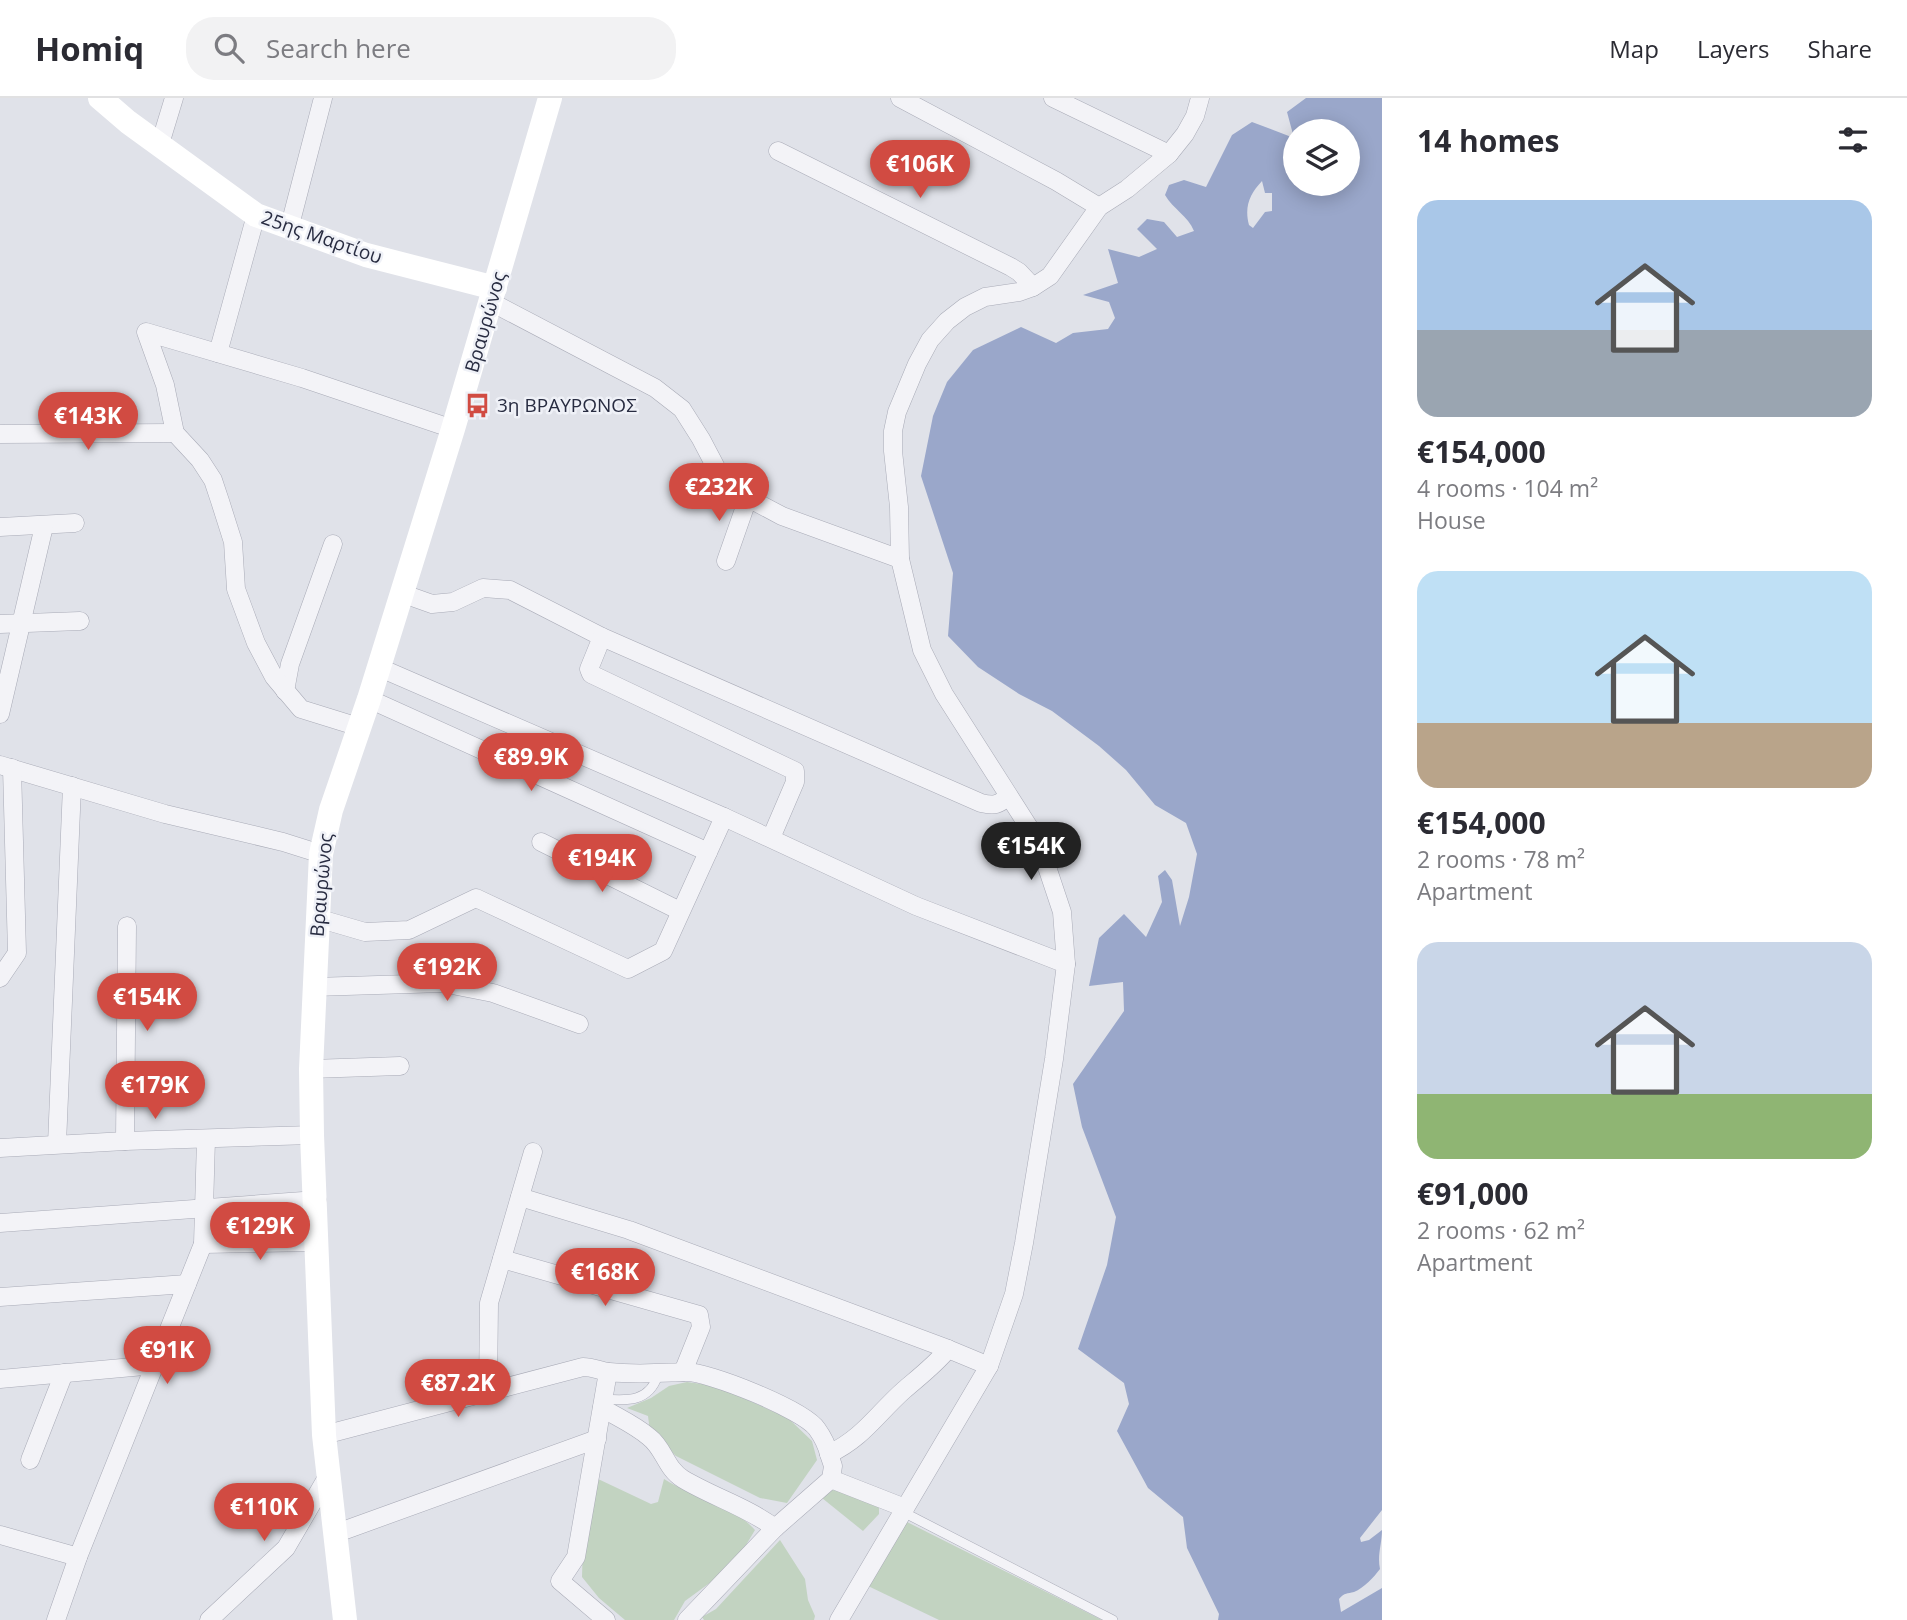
<!DOCTYPE html>
<meta charset="utf-8">
<style>
:root{--surface:#fff;--page:#f2f2f3;--text:#2b2b33;--muted:#7c7c81;--line:#e1e1e2;--accent:#d14b42}
body{margin:0;font-family:"Open Sans",sans-serif;background:var(--page);color:var(--text);height:100vh;display:flex;flex-direction:column;font-size:26px;white-space:nowrap}
*{box-sizing:border-box;margin:0}
p{font-size:23px;color:var(--muted)}
.icon{flex:none;width:38px;height:38px;fill:none;stroke:currentColor;stroke-width:2;stroke-linecap:round;stroke-linejoin:round}
.map{position:relative;flex:1;overflow:hidden}
.details{display:flex;flex-direction:column;background:var(--surface);width:525px}
.details>*{flex:none}
.fabs{position:absolute;left:1283px;top:21px;display:grid;gap:14px}
.fabs a{display:grid;place-items:center;width:77px;height:77px;border-radius:50%;background:var(--surface);box-shadow:0 4px 18px #0003;font-size:35px}
.price{position:absolute;translate:-50% -60px;padding:0 16px;border-radius:24px;background:var(--accent);color:#fff;font-size:23px;line-height:46px;filter:drop-shadow(0 2px 4px #0008)}
.price::after{content:'';position:absolute;left:50%;top:42px;width:21px;height:16px;margin-left:-10px;background:inherit;clip-path:polygon(0 0,100% 0,50% 100%)}
.price.active{background:#222;color:#fff}
ul{padding:0;list-style:none}
li{display:grid;align-content:center;gap:14px;height:371px;padding:0 35px}
li span{display:grid;place-items:center;height:217px;border-radius:21px;color:#555}
li>.icon{margin-inline-start:auto}
span .icon{width:126px;height:126px;fill:#fffc;stroke-width:1}
li b{font-size:30px}
h2{display:flex;justify-content:space-between;align-items:center;height:84px;padding:0 35px;font-size:30px}
header{display:flex;align-items:center;gap:42px;box-sizing:border-box;height:98px;padding:0 35px;background:var(--surface);border-bottom:2px solid var(--line)}
header strong{font-size:33px}
nav{display:flex;gap:38px;margin-inline-start:auto;font-size:24px}
.search{width:490px;height:63px;background:var(--page);display:flex;align-items:center;gap:18px;box-sizing:border-box;padding:0 24px;border-radius:28px;color:var(--muted);font-size:26px}
main{display:flex;flex:1;min-height:0}
.map>svg:first-child{display:block}
.green{fill:#c2d3c1}
.water{fill:#9aa7ca;fill-rule:evenodd}
.lines{fill:none;stroke-linecap:round;stroke-linejoin:round}
.lane-casing{stroke:#a9abb7;stroke-width:10}
.street-casing{stroke:#a9abb7;stroke-width:19}
.lane{stroke:#f3f3f7;stroke-width:9}
.street{stroke:#f3f3f7;stroke-width:18}
.secondary{stroke:#fff;stroke-width:24}
.labels{text-anchor:middle;stroke-width:5;stroke-linejoin:round;paint-order:stroke}
.street-label{font-size:19px;fill:#282c41;stroke:#eff1f7}
.poi-label{font-size:19px;fill:#282c41;stroke:#eff1f7;text-anchor:start}
</style>
<header>
<strong>Homiq</strong>
<div class="search"><svg class="icon" aria-label="search" viewBox="0 0 24 24"><circle cx="10" cy="10" r="6"/><path d="M15 15l6 6"/></svg>Search here</div>
<nav><a>Map</a><a>Layers</a><a>Share</a></nav>
</header>
<main>
<div class="map">
<svg width="1382" height="1522" viewBox="0 0 1382 1522">
<rect width="100%" height="100%" fill="#e0e2e9"/>
<g class="green">
<path d="M 687,1284 L 716,1288 L 788,1320 L 812,1343 L 817,1362 L 787,1405 L 760,1400 L 676,1358 L 650,1334 L 648,1318 L 627,1310 L 651,1300 L 669,1288 Z"/>
<path d="M 596,1380 L 651,1406 L 658,1404 L 664,1381 C 694,1400 731,1405 755,1432 L 743,1452 L 726,1473 L 685,1503 L 674,1522 L 625,1522 L 599,1500 L 582,1479 L 583,1444 Z"/>
<path d="M 831,1392 L 850,1393 L 879,1406 L 879,1416 L 863,1433 L 822,1400 Z"/>
<path d="M 907,1424 L 1102,1522 L 939,1522 L 868,1488 Z"/>
<path d="M 780,1442 L 805,1481 L 808,1502 L 815,1518 L 814,1522 L 704,1522 L 702,1519 L 716,1511 Z"/>
</g>
<path class="water" d="M 1306,0 L 1382,0 L 1382,1412 L 1360,1440 L 1361,1444 L 1369,1442 L 1382,1432 C 1382,1446 1377,1457 1380,1471 C 1374,1479 1364,1490 1354,1494 C 1347,1496 1345,1494 1339,1501 L 1341,1514 L 1382,1490 L 1382,1522 L 1218,1522 L 1219,1516 L 1187,1450 L 1183,1419 L 1148,1390 L 1117,1333 L 1129,1306 L 1124,1285 L 1078,1251 L 1107,1167 L 1116,1119 L 1082,1029 L 1073,986 L 1124,913 L 1123,884 L 1089,888 L 1099,840 L 1124,816 L 1146,839 L 1162,804 L 1158,778 L 1165,772 L 1172,782 L 1180,828 L 1189,799 L 1197,756 L 1186,725 L 1155,707 L 1126,672 L 1099,648 L 1052,613 L 1019,596 L 978,569 L 948,538 L 953,475 L 921,378 L 933,318 L 947,284 L 973,252 L 1021,229 L 1056,245 L 1073,235 L 1108,231 L 1115,220 L 1109,204 L 1083,197 L 1118,185 L 1108,151 L 1139,159 L 1157,151 L 1137,131 L 1147,121 L 1164,124 L 1177,139 L 1194,133 C 1188,118 1173,111 1165,97 L 1169,87 L 1184,82 L 1206,89 L 1232,37 L 1252,24 L 1294,40 L 1287,14 ZM 1295,33 L 1348,33 L 1348,86 L 1295,86 ZM 1262,83 L 1265,95 L 1272,95 L 1272,113 L 1265,114 L 1253,130 L 1249,127 C 1244,108 1250,96 1262,83 Z"/>
<g class="lines">
<defs>
<g id="lane">
<path d="M 603,1301 C 628,1303 649,1304 658,1277"/>
<path d="M 903,1414 L 1113,1522"/>
</g>
<g id="street">
<path d="M 900,0 L 1056,83 L 1099,109"/>
<path d="M 1053,0 L 1169,56"/>
<path d="M 160,46 L 174,0"/>
<path d="M 778,53 L 1011,169 L 1019,174 L 1033,189"/>
<path d="M 289,131 L 323,0"/>
<path d="M 491,204 L 655,290 L 682,311 L 701,341 L 722,381 L 748,400 L 782,418 L 900,461"/>
<path d="M 218,255 L 256,117"/>
<path d="M 0,336 L 175,335"/>
<path d="M 0,429 L 75,425"/>
<path d="M 726,463 L 748,400"/>
<path d="M 401,495 L 432,506 L 453,504 L 483,490 L 510,492 L 602,539 L 981,705 C 994,708 999,707 1008,698"/>
<path d="M 0,526 L 80,523"/>
<path d="M 602,539 L 589,571 L 591,576 L 795,673 L 795,684 L 771,740"/>
<path d="M 378,569 L 724,719 L 916,808 L 1066,866"/>
<path d="M 285,593 L 290,566 L 333,446"/>
<path d="M 369,601 L 708,754"/>
<path d="M 0,616 L 44,428"/>
<path d="M 359,629 L 301,611 L 274,579 L 256,545 L 236,491 L 233,444 L 220,403 L 213,382 L 200,362 L 175,335 L 165,287 L 146,234 L 302,280 L 453,331"/>
<path d="M 0,667 L 165,716 L 283,744 L 321,756"/>
<path d="M 541,744 L 680,813"/>
<path d="M 317,820 L 365,834 L 409,832 L 476,800 L 628,871 L 663,853 L 724,719"/>
<path d="M 0,880 L 17,855 L 12,670"/>
<path d="M 314,889 L 442,885 L 493,895 L 579,926"/>
<path d="M 311,971 L 400,968"/>
<path d="M 125,1043 L 127,828"/>
<path d="M 57,1046 L 72,688"/>
<path d="M 0,1050 L 125,1043 L 312,1037"/>
<path d="M 520,1099 L 629,1132 L 948,1251 L 989,1268"/>
<path d="M 0,1125 L 317,1102"/>
<path d="M 203,1146 L 317,1144"/>
<path d="M 502,1161 L 699,1217 L 701,1229 L 683,1274"/>
<path d="M 0,1199 L 187,1186"/>
<path d="M 0,1281 L 155,1267"/>
<path d="M 488,1294 L 489,1205 L 533,1054"/>
<path d="M 602,1310 C 617,1319 635,1327 649,1339 C 664,1350 666,1371 683,1381 C 713,1399 747,1409 775,1430 L 687,1522"/>
<path d="M 324,1337 L 583,1269 C 593,1269 600,1273 609,1274 C 636,1277 659,1275 685,1274 C 708,1273 804,1312 817,1331 C 822,1338 827,1348 829,1356"/>
<path d="M 30,1362 L 64,1275"/>
<path d="M 831,1381 L 905,1410"/>
<path d="M 775,1430 L 831,1381 L 833,1368 L 829,1356 C 863,1340 877,1316 904,1292 C 918,1280 936,1266 948,1251"/>
<path d="M 337,1435 L 597,1341"/>
<path d="M 0,1437 L 78,1459"/>
<path d="M 56,1522 L 78,1459 L 203,1146 L 206,1041"/>
<path d="M 209,1522 L 286,1450 L 329,1376"/>
<path d="M 606,1522 L 560,1483 L 576,1459 L 608,1274"/>
<path d="M 839,1522 L 989,1268 L 1014,1196 L 1024,1145 L 1054,961 L 1066,866 L 1062,814 L 1039,745 L 944,596 L 922,552 L 900,461 L 899,409 L 893,353 L 893,333 L 897,314 L 917,266 L 930,242 L 947,223 L 965,209 L 985,199 L 1019,194 L 1033,189 L 1050,178 L 1099,109 L 1127,91 L 1169,56 L 1185,36 L 1195,18 L 1200,0"/>
</g>
</defs>
<use href="#lane" class="lane-casing"/>
<use href="#street" class="street-casing"/>
<use href="#lane" class="lane"/>
<use href="#street" class="street"/>
<g class="secondary">
<path d="M 100,0 L 128,24 L 256,117 L 366,157 L 495,190"/>
<path d="M 345,1522 L 324,1337 L 312,1037 L 311,971 L 321,756 L 331,712 L 369,601 L 453,331 L 550,0"/>
</g>
</g>
<defs>
<symbol id="bus-bare" viewBox="-9 -9 18 18"><path d="M-5-6H5V4H4V6H2V4H-2V6H-4V4H-5ZM-3.5-4V0h7V-4ZM-3.5 1.2v1.5H-2V1.2ZM2 1.2v1.5H3.5V1.2Z" fill="#d14b42" stroke="#eff1f7" stroke-width="2.5" paint-order="stroke"/></symbol>
</defs>
<g fill-rule="evenodd">
<use href="#bus-bare" x="460" y="290" width="35" height="35"/>
</g>
<g class="labels">
<g class="street-label">
<text transform="translate(322 139) rotate(19)" y="7">25ης Μαρτίου</text>
<text transform="translate(485 224) rotate(-74)" y="7">Βραυρώνος</text>
<text transform="translate(321 787) rotate(-85)" y="7">Βραυρώνος</text>
</g>
<g class="poi-label">
<text x="497" y="314">3η ΒΡΑΥΡΩΝΟΣ</text>
</g>
</g>
</svg>
<div class="fabs">
<a><svg class="icon" aria-label="layers" viewBox="0 0 24 24"><path d="M12 4l9 5-9 5-9-5zM3 14l9 5 9-5"/></svg></a>
</div>
<b class="price" style="left:920px;top:102px">€106K</b>
<b class="price" style="left:88px;top:354px">€143K</b>
<b class="price" style="left:719px;top:425px">€232K</b>
<b class="price" style="left:531px;top:695px">€89.9K</b>
<b class="price active" style="left:1031px;top:784px">€154K</b>
<b class="price" style="left:602px;top:796px">€194K</b>
<b class="price" style="left:447px;top:905px">€192K</b>
<b class="price" style="left:147px;top:935px">€154K</b>
<b class="price" style="left:155px;top:1023px">€179K</b>
<b class="price" style="left:260px;top:1164px">€129K</b>
<b class="price" style="left:605px;top:1210px">€168K</b>
<b class="price" style="left:167px;top:1288px">€91K</b>
<b class="price" style="left:458px;top:1321px">€87.2K</b>
<b class="price" style="left:264px;top:1445px">€110K</b>
</div>
<section class="details">
<h2>14 homes<svg class="icon" aria-label="filters" viewBox="0 0 24 24"><path d="M4 7h16M4 17h16"/><circle cx="9" cy="7" r="2"/><circle cx="15" cy="17" r="2"/></svg></h2>
<ul>
<li><span style="background:linear-gradient(#a9c7e8 60%,#9aa5b1 0)"><svg class="icon" aria-label="home" viewBox="0 0 24 24"><path d="M3 11l9-7 9 7M6 9v11h12V9"/></svg></span><div><b>€154,000</b><p>4 rooms · 104 m²</p><p>House</p></div></li>
<li><span style="background:linear-gradient(#bfe0f5 70%,#b9a48a 0)"><svg class="icon" aria-label="home" viewBox="0 0 24 24"><path d="M3 11l9-7 9 7M6 9v11h12V9"/></svg></span><div><b>€154,000</b><p>2 rooms · 78 m²</p><p>Apartment</p></div></li>
<li><span style="background:linear-gradient(#c9d6e8 70%,#8fb573 0)"><svg class="icon" aria-label="home" viewBox="0 0 24 24"><path d="M3 11l9-7 9 7M6 9v11h12V9"/></svg></span><div><b>€91,000</b><p>2 rooms · 62 m²</p><p>Apartment</p></div></li>
</ul>
</section>
</main>
